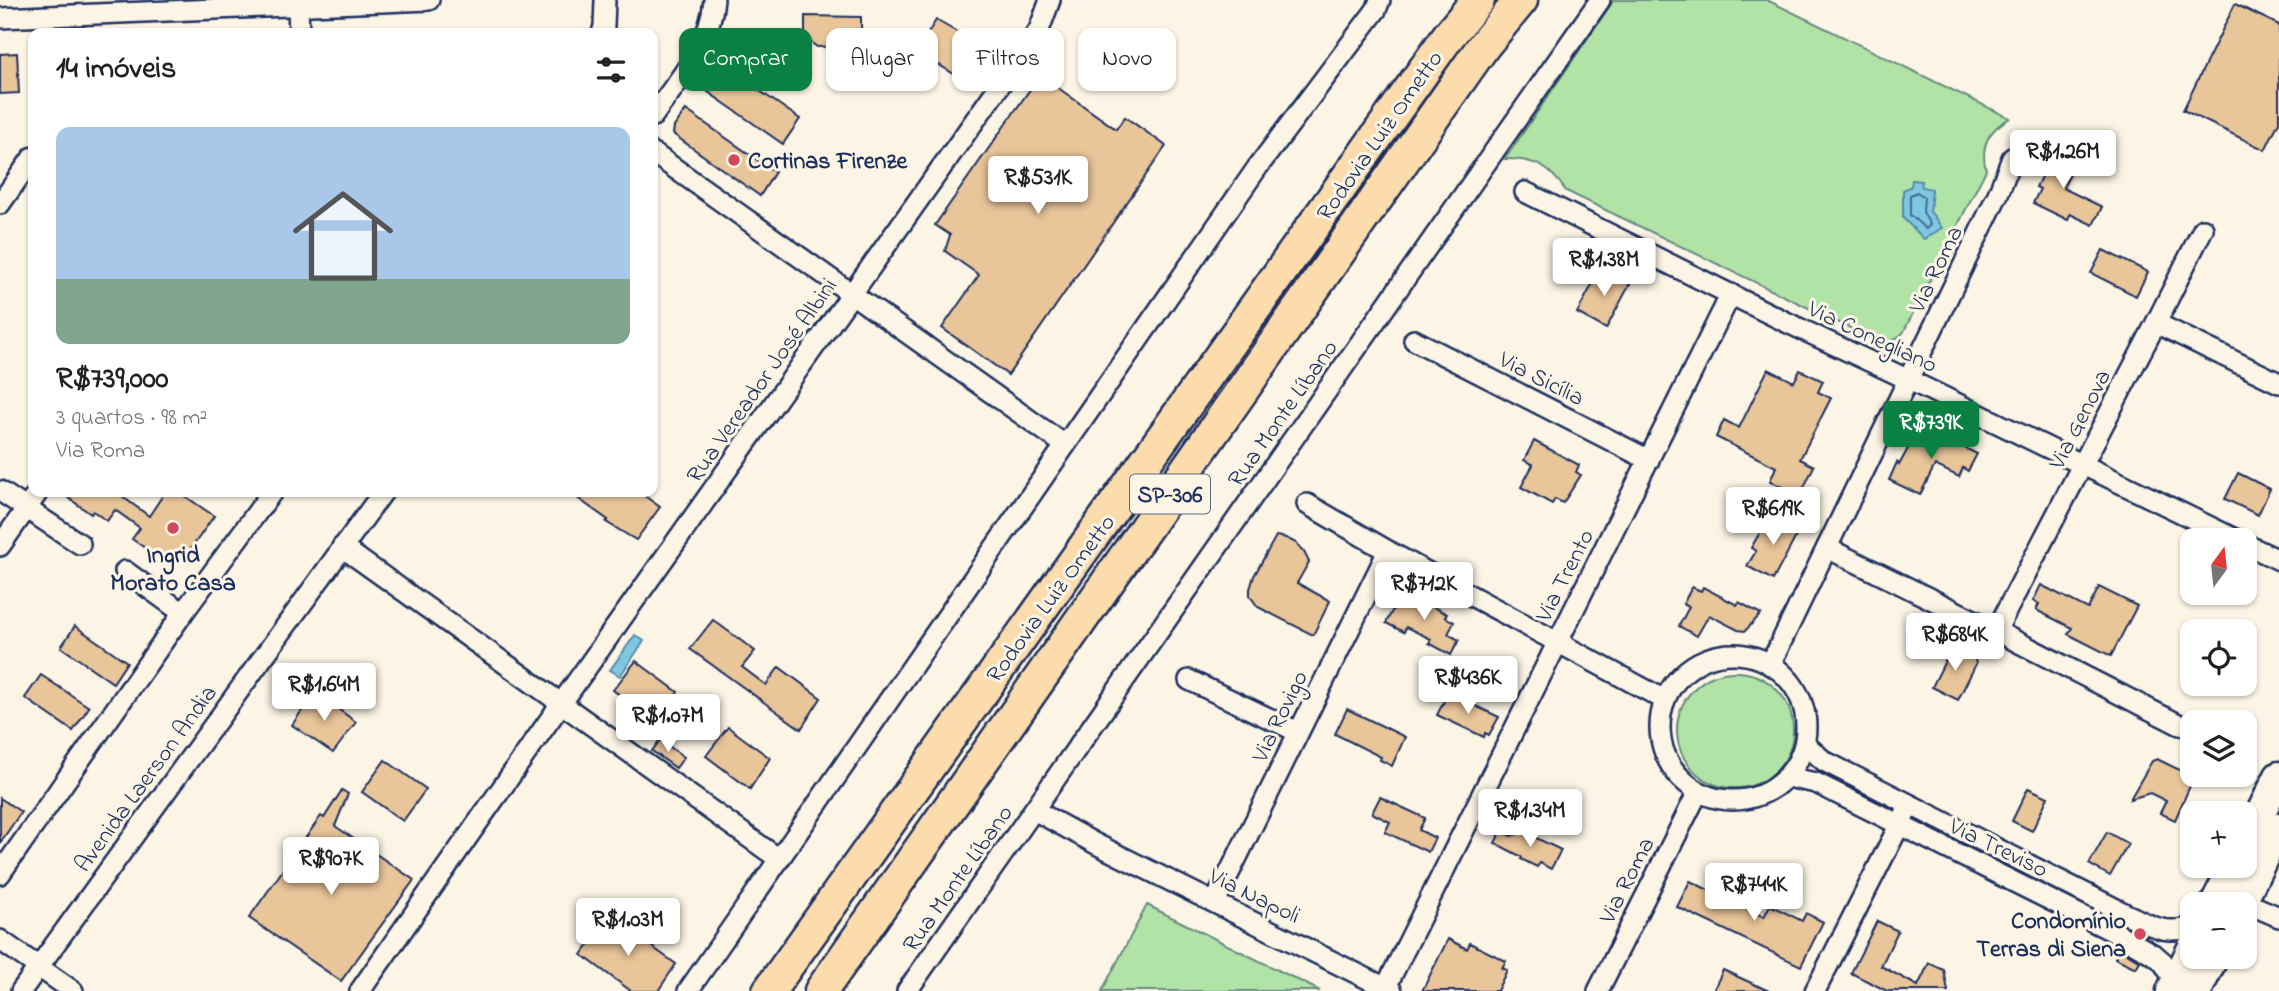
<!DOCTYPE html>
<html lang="pt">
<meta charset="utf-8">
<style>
:root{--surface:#fff;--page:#f2f2f2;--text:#222;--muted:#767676;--line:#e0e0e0;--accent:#0b8043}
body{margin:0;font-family:"Indie Flower",sans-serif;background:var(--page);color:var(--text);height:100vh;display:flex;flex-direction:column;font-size:26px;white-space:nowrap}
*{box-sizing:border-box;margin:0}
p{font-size:23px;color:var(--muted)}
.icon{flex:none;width:38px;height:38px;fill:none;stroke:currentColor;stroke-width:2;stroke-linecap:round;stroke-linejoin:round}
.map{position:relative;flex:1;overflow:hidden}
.details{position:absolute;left:28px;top:28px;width:630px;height:469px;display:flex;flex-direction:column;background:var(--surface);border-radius:14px;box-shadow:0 2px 5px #0004}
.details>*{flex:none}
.banner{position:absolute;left:679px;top:28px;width:665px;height:63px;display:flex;gap:14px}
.needle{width:46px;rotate:15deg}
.buttons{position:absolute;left:2180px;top:528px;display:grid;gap:14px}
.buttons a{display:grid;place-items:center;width:77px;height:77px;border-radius:14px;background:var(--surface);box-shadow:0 2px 5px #0004;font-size:35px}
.price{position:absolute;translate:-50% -60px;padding:0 16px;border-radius:7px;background:#fff;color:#222;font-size:23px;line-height:46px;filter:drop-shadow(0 2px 4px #0008)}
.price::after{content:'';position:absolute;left:50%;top:42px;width:21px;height:16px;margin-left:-10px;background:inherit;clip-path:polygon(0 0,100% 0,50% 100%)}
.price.current{background:var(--accent);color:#fff}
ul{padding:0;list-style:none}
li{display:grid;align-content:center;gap:14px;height:371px;padding:0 28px}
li+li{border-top:2px solid var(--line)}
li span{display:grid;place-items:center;height:217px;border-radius:14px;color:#555}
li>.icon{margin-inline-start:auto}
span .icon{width:126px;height:126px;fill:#fffc;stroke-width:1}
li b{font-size:30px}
h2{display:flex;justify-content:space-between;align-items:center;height:84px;padding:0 28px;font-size:30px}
.chip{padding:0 24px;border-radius:14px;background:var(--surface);box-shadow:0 2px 5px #0004;font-size:24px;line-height:63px}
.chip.current{background:var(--accent);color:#fff}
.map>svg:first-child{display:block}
.green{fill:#b0e3a5;stroke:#668982;stroke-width:2}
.water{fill:#7fc7e0;stroke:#578aac;stroke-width:2}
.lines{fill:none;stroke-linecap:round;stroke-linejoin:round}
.shore{stroke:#436c92;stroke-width:2}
.building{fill:#e9c59a;stroke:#1b2f5e;stroke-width:2}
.street-casing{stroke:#1b2f5e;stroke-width:24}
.secondary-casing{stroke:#1b2f5e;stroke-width:33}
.primary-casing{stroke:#1b2f5e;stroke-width:37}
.street{stroke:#fcf5e5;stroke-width:19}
.secondary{stroke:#fcf5e5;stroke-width:28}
.primary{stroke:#fcdcac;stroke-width:32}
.poi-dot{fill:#d1495b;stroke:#fcf5e5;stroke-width:2.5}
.labels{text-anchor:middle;stroke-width:6;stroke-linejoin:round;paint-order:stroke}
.shield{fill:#fcf5e5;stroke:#5e6a86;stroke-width:2}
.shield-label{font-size:23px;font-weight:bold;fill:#1b2f5e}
.street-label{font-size:24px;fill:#1b2f5e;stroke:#fcf5e5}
.poi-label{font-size:24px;font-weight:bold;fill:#1b2f5e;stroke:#fcf5e5;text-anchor:start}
</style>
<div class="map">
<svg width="2279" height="991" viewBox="0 0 2279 991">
<rect width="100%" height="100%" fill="#fcf5e5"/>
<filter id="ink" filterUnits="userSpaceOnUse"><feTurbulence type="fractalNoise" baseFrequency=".0143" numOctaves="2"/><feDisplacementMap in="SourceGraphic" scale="14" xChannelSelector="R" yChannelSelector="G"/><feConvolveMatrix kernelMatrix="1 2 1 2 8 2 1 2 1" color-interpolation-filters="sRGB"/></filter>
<g filter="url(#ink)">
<g class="green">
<path d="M 1614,0 L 1767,0 L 2010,118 C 1988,130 1980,146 1986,170 L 1903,333 C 1894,342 1885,344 1873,339 L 1566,191 C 1549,166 1535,159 1505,159 Z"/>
<circle cx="1735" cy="730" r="58"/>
<path d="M 1147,905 L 1320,991 L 1102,991 Z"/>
</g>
<g class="water">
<path d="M 1912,180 L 1921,181 L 1922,187 L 1932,189 L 1930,211 L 1942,228 L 1924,239 L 1903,218 L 1903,190 L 1911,186 Z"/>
<path d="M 635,635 L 644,641 L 620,676 L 610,670 Z"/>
</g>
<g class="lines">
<path class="shore" d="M 1917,192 L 1924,197 L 1923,212 L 1930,225 L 1926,229 L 1910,215 L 1910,195 Z"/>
</g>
<g class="building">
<path d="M 2235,4 L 2279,25 L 2279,122 L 2265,150 L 2183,110 Z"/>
<path d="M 805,16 L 861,17 L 861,39 L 854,46 L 817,47 L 805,38 Z"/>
<path d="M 936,20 L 974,42 L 954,74 L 917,51 Z"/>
<path d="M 17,53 L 19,93 L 0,94 L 0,54 Z"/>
<path d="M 727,68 L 800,119 L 783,144 L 708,92 Z"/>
<path d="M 1040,75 L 1116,129 L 1125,117 L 1166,146 L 1008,375 L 942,328 L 979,275 L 945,251 L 950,235 L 935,225 Z"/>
<path d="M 686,110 L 775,172 L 760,196 L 673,134 L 674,127 Z"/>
<path d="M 2056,147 L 2078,158 L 2063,188 L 2102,207 L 2093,225 L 2070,214 L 2068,220 L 2033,203 L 2040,189 L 2036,187 Z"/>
<path d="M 2103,250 L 2148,272 L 2136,296 L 2091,273 Z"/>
<path d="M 1601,268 L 1630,284 L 1606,329 L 1577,313 Z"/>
<path d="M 1768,369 L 1794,382 L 1800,370 L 1823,381 L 1818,392 L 1831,398 L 1800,459 L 1814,466 L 1800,496 L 1770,481 L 1776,467 L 1716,437 L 1724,420 L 1739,428 Z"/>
<path d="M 1927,429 L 1977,454 L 1968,471 L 1963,468 L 1959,477 L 1935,465 L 1920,495 L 1889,480 L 1897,462 L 1899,465 L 1910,445 L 1918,447 Z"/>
<path d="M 1534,441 L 1579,465 L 1576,472 L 1581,475 L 1563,503 L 1555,499 L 1552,504 L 1521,487 L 1533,465 L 1524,460 Z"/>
<path d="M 2238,473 L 2270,489 L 2258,515 L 2225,499 Z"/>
<path d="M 60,492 L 116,492 L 149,516 L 165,492 L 179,492 L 214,516 L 183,560 L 168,564 L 132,539 L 140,528 L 115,510 L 107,521 L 93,511 L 91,514 Z"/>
<path d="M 569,492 L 639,492 L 660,507 L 636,540 L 606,522 L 608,520 Z"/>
<path d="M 1773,515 L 1800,529 L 1773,580 L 1747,566 L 1756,551 L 1751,548 L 1762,529 L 1765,531 Z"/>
<path d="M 1276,536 L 1286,538 L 1296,543 L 1304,552 L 1309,562 L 1297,583 L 1330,601 L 1313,635 L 1258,607 L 1250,596 L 1250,589 L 1254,576 Z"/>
<path d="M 2041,585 L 2088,609 L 2099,587 L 2137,606 L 2111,656 L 2068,634 L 2072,628 L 2036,610 L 2039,604 L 2033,601 Z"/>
<path d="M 1692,587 L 1701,591 L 1703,587 L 1737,605 L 1739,602 L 1761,614 L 1745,631 L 1738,630 L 1709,615 L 1697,636 L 1679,626 L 1689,607 L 1683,604 Z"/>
<path d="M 1405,594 L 1426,600 L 1425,603 L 1447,614 L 1445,617 L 1454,622 L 1448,634 L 1459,640 L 1451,655 L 1429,643 L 1431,639 L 1406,627 L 1404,632 L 1386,623 L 1395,605 Z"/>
<path d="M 713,620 L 755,651 L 742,667 L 766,685 L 779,667 L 821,698 L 801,729 L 690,649 Z"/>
<path d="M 75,626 L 127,662 L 113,683 L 61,647 Z"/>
<path d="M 1953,645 L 1974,656 L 1976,664 L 1958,700 L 1932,687 Z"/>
<path d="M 636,661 L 678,692 L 658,723 L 613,690 Z"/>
<path d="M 41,675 L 89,707 L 73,731 L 25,698 Z"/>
<path d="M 315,692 L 356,722 L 333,753 L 292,725 Z"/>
<path d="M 1448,693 L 1499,717 L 1489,735 L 1485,733 L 1484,737 L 1437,715 Z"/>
<path d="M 1347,709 L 1405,737 L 1392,766 L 1380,760 L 1381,757 L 1335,734 Z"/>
<path d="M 728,727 L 770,758 L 750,789 L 706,756 Z"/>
<path d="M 660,740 L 684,757 L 676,768 L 652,751 Z"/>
<path d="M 2157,759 L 2194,777 L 2175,820 L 2160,813 L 2166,801 L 2150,793 L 2130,799 L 2152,761 Z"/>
<path d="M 385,760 L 426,789 L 403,821 L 362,792 Z"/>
<path d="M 2028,788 L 2048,797 L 2032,831 L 2012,821 Z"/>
<path d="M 342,790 L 348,794 L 335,826 L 414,880 L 341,981 L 249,918 L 321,816 L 324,818 Z"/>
<path d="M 1380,797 L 1425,818 L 1419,830 L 1435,838 L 1428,852 L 1385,832 L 1390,822 L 1372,813 Z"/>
<path d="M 0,798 L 21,812 L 0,843 Z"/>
<path d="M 1501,831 L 1511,836 L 1524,832 L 1561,850 L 1551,869 L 1540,863 L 1537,867 L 1521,859 L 1522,857 L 1495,843 Z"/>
<path d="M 2107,832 L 2128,844 L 2110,876 L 2089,864 Z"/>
<path d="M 1690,881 L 1764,917 L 1770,905 L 1802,921 L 1806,913 L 1823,922 L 1801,966 L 1677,907 Z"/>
<path d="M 609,916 L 676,964 L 658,991 L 631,991 L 582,955 Z"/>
<path d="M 1877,921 L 1898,931 L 1881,966 L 1918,986 L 1929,963 L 1944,970 L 1948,991 L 1887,991 L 1851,973 Z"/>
<path d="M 1448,939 L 1467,949 L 1470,943 L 1506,961 L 1502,968 L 1507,970 L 1497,991 L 1422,991 Z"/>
<path d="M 2120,949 L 2140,961 L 2136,968 L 2115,958 Z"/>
<path d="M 1723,970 L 1769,991 L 1713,991 Z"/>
</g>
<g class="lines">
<defs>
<g id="street">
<path d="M 298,7 L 299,33"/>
<path d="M 0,18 L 429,0"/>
<path d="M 602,33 L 604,26 L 605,0"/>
<path d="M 653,116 C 678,80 710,46 714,0"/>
<path d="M 653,153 L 1065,445"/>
<path d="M 1525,192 L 1786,322 L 1909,380 L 2239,541"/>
<path d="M 0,204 L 33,157"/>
<path d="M 2156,323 L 2279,383"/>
<path d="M 1414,340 L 1649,460"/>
<path d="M 0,491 L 80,544"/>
<path d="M 1307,504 L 1388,551 L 1665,700"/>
<path d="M 2245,544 L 2279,560"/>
<path d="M 0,546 L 38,492"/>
<path d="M 342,547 L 779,859"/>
<path d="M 1827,548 L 1996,631 L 2180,725 L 2193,727"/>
<path d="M 125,571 L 183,613"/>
<path d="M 1996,631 L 2156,323 L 2203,229"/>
<circle cx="1733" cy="727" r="73"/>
<path d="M 1770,665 L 1998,194 L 2012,158"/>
<path d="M 1189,680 L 1298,732"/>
<path d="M 1805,744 L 1824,761 L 2126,914 C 2153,926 2162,935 2193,927"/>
<path d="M 1787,777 L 1816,783 L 2118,934 L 2156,956 L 2163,962 L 2175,981"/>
<path d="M 1034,810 L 1096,844 L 1392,991"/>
<path d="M 0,874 L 183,613 L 272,492"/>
<path d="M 2242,901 L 2279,917"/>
<path d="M 1215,902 L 1388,551"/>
<path d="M 0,940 L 73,991"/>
<path d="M 21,991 L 383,492"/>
<path d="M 360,991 L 546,725 L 1039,30 L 1050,0"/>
<path d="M 688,991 L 1257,168 L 1376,10 L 1380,0"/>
<path d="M 907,991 L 1600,0"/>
<path d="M 1384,991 L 1731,294"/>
<path d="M 1598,991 L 1698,792"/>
<path d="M 1815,991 L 1905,814"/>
</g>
<g id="secondary">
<path d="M 2245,844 L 2279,776"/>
<path d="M 2214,905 L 2234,866"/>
<path d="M 2240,905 L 2279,827"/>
<path d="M 2171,991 L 2193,946"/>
<path d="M 2197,991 L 2214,957"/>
</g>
<g id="primary">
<path d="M 769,991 L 1449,35 L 1478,0"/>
<path d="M 821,991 L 1484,45 L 1521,0"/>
</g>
</defs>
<use href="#street" class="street-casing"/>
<use href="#secondary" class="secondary-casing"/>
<use href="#primary" class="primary-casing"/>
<use href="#street" class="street"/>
<use href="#secondary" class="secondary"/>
<use href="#primary" class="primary"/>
</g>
</g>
<g class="poi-dot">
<circle cx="734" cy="160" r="7"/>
<circle cx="173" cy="528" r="7"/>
<circle cx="2140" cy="934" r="7"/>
</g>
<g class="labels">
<rect class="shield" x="1130" y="474.5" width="80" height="39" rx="5"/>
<g class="shield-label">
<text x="1170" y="502">SP-306</text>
</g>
<g class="street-label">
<text transform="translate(1379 135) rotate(-55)" y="8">Rodovia Luiz Ometto</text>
<text transform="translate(1935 269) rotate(-64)" y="8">Via Roma</text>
<text transform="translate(1873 336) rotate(25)" y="8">Via Conegliano</text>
<text transform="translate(1542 378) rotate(27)" y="8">Via Sicília</text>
<text transform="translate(761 380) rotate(-55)" y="8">Rua Vereador José Albini</text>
<text transform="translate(1282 413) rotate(-55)" y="8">Rua Monte Líbano</text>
<text transform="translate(2079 419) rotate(-63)" y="8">Via Genova</text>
<text transform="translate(1564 575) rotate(-63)" y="8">Via Trento</text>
<text transform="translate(1050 598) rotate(-54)" y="8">Rodovia Luiz Ometto</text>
<text transform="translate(1279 716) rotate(-64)" y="8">Via Rovigo</text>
<text transform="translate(145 778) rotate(-54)" y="8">Avenida Laerson Andia</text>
<text transform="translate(1999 847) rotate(26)" y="8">Via Treviso</text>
<text transform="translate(957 878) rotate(-55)" y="8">Rua Monte Líbano</text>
<text transform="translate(1626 880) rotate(-63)" y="8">Via Roma</text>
<text transform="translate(1255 895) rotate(26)" y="8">Via Napoli</text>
</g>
<g class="poi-label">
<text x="748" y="168">Cortinas Firenze</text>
<text x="173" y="562" text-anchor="middle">Ingrid<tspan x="173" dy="28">Morato Casa</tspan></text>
<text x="2126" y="928" text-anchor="end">Condomínio<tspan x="2126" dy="28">Terras di Siena</tspan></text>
</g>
</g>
</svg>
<div class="buttons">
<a><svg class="needle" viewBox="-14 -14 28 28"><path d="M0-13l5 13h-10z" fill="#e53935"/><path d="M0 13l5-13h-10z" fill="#767676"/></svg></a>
<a><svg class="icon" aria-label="locate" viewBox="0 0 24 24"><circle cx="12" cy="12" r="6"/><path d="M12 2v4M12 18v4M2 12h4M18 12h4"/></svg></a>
<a><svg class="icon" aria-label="layers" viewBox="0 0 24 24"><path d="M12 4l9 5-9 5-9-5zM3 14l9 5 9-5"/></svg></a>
<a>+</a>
<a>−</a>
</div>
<b class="price" style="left:2063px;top:190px">R$1.26M</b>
<b class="price" style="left:1038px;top:216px">R$531K</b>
<b class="price" style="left:1604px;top:298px">R$1.38M</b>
<b class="price current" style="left:1931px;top:461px">R$739K</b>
<b class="price" style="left:1773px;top:547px">R$619K</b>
<b class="price" style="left:1424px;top:622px">R$712K</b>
<b class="price" style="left:1955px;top:673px">R$684K</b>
<b class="price" style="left:1468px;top:716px">R$436K</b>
<b class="price" style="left:324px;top:723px">R$1.64M</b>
<b class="price" style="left:668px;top:754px">R$1.07M</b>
<b class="price" style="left:1530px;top:849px">R$1.34M</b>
<b class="price" style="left:331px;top:897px">R$907K</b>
<b class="price" style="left:1754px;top:923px">R$744K</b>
<b class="price" style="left:628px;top:958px">R$1.03M</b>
<div class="banner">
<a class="chip current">Comprar</a>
<a class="chip">Alugar</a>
<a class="chip">Filtros</a>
<a class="chip">Novo</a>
</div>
<section class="details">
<h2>14 imóveis<svg class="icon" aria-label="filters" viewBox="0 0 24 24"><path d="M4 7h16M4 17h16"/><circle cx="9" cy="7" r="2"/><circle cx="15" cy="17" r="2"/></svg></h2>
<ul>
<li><span style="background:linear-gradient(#a9c7e8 70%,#7fa58c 0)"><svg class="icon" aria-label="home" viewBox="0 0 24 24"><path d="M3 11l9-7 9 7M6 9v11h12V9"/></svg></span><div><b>R$739,000</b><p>3 quartos · 98 m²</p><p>Via Roma</p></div></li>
</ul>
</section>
</div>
